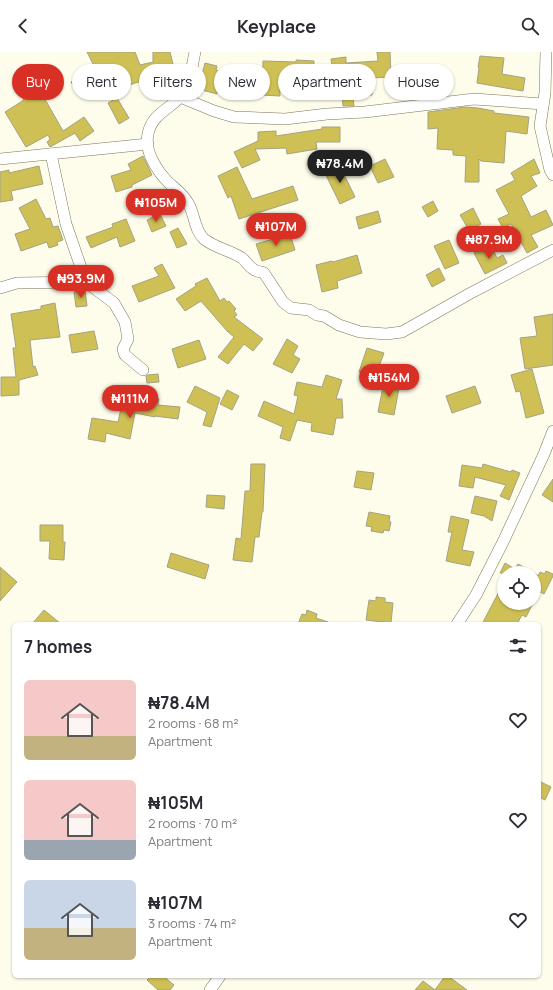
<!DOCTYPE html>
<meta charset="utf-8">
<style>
:root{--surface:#fff;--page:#f7f7f7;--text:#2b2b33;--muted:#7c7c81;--accent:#d93025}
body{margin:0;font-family:Manrope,sans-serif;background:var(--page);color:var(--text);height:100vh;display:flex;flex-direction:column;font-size:15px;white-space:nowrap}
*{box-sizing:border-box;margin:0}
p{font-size:13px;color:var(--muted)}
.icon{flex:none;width:22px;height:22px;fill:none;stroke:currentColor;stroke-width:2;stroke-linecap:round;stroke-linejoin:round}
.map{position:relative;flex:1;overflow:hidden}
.panel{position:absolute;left:12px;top:570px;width:529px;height:356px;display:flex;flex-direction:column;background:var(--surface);border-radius:6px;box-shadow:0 1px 3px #0004}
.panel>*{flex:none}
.banner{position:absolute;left:12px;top:12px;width:529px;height:36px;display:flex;gap:8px}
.buttons{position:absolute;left:497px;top:514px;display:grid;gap:8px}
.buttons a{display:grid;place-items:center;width:44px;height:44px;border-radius:50%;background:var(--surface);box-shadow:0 1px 3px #0004;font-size:20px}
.price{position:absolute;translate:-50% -34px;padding:0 9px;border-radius:14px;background:var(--accent);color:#fff;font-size:13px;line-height:26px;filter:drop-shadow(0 1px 2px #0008)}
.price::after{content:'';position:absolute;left:50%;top:24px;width:12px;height:9px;margin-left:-6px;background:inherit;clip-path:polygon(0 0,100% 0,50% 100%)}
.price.active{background:#222;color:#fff}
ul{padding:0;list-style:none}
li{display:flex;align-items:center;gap:12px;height:100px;padding:0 12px}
li span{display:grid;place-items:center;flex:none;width:112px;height:80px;border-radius:6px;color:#555}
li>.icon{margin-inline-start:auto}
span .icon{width:48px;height:48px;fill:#fffc;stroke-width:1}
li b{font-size:17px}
h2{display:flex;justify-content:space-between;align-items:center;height:48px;padding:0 12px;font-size:17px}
.chip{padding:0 14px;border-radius:18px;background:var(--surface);box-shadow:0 1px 3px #0004;font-size:14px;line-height:36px}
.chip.active{background:var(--accent);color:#fff}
header{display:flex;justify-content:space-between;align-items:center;height:52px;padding:0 12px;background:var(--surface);font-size:18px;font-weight:700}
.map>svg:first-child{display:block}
.building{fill:#cec054;stroke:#a5a285}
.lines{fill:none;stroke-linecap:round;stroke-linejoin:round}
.street-casing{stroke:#7a775b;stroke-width:12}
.street{stroke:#fff;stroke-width:11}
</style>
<header><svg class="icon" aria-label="back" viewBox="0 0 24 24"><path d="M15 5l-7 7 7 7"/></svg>Keyplace<svg class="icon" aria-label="search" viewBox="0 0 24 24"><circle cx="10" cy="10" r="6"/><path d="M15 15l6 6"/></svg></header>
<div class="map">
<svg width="553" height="938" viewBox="0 0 553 938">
<rect width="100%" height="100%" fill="#fefcea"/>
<g class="building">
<path d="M 87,0 L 135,0 L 140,13 L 153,10 L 153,0 L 170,0 L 174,16 L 143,23 L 145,28 L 129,33 L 123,16 L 96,30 L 96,31 L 79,42 L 71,30 L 95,16 Z"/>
<path d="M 377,0 L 390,0 L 391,25 L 372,26 L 372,43 L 353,44 L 354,54 L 343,54 L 341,28 L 334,29 L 331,7 L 346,5 L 346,11 L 378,9 Z"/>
<path d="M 480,4 L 504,6 L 502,22 L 525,26 L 523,39 L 477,31 L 479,16 L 478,15 Z"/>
<path d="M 296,8 L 314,9 L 314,23 L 280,22 L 280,44 L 262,43 L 263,9 L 296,10 Z"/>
<path d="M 205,11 L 217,14 L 216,18 L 222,20 L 217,42 L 198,37 Z"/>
<path d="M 30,17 L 35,29 L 52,20 L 59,33 L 42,42 L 63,79 L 84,65 L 94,79 L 80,89 L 75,81 L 50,95 L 47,90 L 50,87 L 48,83 L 26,95 L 5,60 L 24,48 L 13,25 Z"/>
<path d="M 117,46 L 129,66 L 119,72 L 108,51 Z"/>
<path d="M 465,55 L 478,56 L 494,59 L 494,61 L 529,65 L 527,82 L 506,79 L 504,111 L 481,109 L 479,107 L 479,130 L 465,130 L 466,104 L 453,103 L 453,98 L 437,97 L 438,76 L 428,77 L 428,60 Z"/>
<path d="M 322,75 L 340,75 L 340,90 L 316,90 L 317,97 L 287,102 L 286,96 L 255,97 L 260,108 L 242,116 L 234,100 L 258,89 L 258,80 L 276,79 L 276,84 L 322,77 Z"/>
<path d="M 143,104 L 152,123 L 132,133 L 132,135 L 116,140 L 111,124 L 131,118 L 128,112 Z"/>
<path d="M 385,107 L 394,125 L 378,131 L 370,114 Z"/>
<path d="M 534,107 L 540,121 L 531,124 L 537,134 L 521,144 L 531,165 L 546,158 L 553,173 L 531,183 L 538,195 L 527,201 L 511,172 L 503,176 L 498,167 L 509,162 L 496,138 L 515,128 L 511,121 Z"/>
<path d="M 339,112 L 355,145 L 340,152 L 324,119 Z"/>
<path d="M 39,114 L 43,132 L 11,139 L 13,148 L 0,150 L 0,120 L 9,118 L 9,121 Z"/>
<path d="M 237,115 L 252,147 L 293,134 L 298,148 L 239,167 L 231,144 L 228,146 L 218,124 Z"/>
<path d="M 36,147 L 46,167 L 50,166 L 53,175 L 58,174 L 63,188 L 57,190 L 58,193 L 49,196 L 47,190 L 21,199 L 15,182 L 30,177 L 19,156 Z"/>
<path d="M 433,149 L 438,159 L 428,165 L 422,155 Z"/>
<path d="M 473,156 L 481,172 L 469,178 L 460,163 Z"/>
<path d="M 378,159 L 381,170 L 359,177 L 356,165 Z"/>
<path d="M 160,162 L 166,174 L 152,180 L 147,168 Z"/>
<path d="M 126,167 L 135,189 L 120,195 L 117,185 L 91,196 L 86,185 L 113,175 L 112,172 Z"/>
<path d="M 178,176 L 187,192 L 177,196 L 170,180 Z"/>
<path d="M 290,182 L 295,198 L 262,209 L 256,192 Z"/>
<path d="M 449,188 L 459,211 L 445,217 L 434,194 Z"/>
<path d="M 491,193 L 497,206 L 503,203 L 507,211 L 485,222 L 474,201 Z"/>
<path d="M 357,203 L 362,221 L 337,229 L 338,236 L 322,240 L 316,213 L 332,209 L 333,210 Z"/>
<path d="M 162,212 L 175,236 L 139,250 L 132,234 L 159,224 L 154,216 Z"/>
<path d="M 439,216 L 445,228 L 432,235 L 426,223 Z"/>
<path d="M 207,226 L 220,249 L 224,246 L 227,250 L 229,249 L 236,257 L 234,259 L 237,263 L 234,265 L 263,287 L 253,299 L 244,292 L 228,312 L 218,305 L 234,285 L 227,279 L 201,249 L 185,259 L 176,247 L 196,234 L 195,232 Z"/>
<path d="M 85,238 L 87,254 L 76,255 L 74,240 Z"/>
<path d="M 55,251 L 60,285 L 30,288 L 33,315 L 35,314 L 38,323 L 19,328 L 19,343 L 1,344 L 1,325 L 16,325 L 13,296 L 16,296 L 11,262 L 41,257 L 41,254 Z"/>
<path d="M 553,262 L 553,313 L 525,317 L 520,286 L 537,284 L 534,265 Z"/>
<path d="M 94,279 L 98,297 L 72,301 L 69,283 Z"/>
<path d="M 287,287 L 298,294 L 293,303 L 300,307 L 292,321 L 273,312 Z"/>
<path d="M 199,288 L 206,307 L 178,316 L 172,297 Z"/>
<path d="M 367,296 L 384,301 L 375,325 L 359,320 Z"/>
<path d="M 532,317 L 544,361 L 526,366 L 520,339 L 516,340 L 511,323 Z"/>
<path d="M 158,322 L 159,330 L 147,331 L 146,324 L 148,323 Z"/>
<path d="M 326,323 L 342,328 L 336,347 L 342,347 L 343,366 L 336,366 L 333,383 L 311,379 L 312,371 L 297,368 L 290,389 L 280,386 L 283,375 L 258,364 L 264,349 L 294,362 L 298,344 L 294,343 L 297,330 L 322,335 Z"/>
<path d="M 384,330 L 400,331 L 394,363 L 378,360 Z"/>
<path d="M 195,334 L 220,346 L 211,375 L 203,373 L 207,360 L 187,350 Z"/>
<path d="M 475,334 L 481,351 L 452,361 L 446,344 Z"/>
<path d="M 227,338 L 239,344 L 232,358 L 220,352 Z"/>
<path d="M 147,345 L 159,347 L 158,353 L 180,355 L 178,367 L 155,364 L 155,365 L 135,361 L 130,387 L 106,381 L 105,390 L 88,387 L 92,366 L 118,370 L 123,347 L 145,352 Z"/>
<path d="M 251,412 L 265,412 L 263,460 L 262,460 L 259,485 L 255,485 L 252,510 L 233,508 L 236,486 L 241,487 L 245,439 L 250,439 Z"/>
<path d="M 483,412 L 511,420 L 512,418 L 520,421 L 509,448 L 500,444 L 506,433 L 475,425 L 473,436 L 459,434 L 462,413 L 482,416 Z"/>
<path d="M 357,419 L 374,421 L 371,438 L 354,435 Z"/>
<path d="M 553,427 L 553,450 L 542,443 Z"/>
<path d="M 207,443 L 225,444 L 224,457 L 206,455 Z"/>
<path d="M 475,444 L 497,449 L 492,469 L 484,464 L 471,461 Z"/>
<path d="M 369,460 L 390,464 L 389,469 L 391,470 L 389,479 L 384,478 L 383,481 L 371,479 L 372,475 L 366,474 Z"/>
<path d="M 451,464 L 469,468 L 462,498 L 474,500 L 470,514 L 446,509 L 452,480 L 448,480 Z"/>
<path d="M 40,473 L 63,473 L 63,490 L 65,490 L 64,508 L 49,507 L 50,489 L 40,489 Z"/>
<path d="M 171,501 L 209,513 L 205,527 L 167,515 Z"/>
<path d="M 505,511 L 515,517 L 518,512 L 534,521 L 500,521 Z"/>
<path d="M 0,515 L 17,530 L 0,549 Z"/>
<path d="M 546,519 L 553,522 L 553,524 L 544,542 L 534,537 L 534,521 L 538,524 L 540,520 L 545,522 Z"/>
<path d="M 504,530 L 504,551 L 533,551 L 526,565 L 522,563 L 517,572 L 482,572 Z"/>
<path d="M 376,545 L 385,546 L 385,550 L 393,551 L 391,571 L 366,568 L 369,548 L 376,549 Z"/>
<path d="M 44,558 L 61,572 L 32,572 Z"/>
<path d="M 307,558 L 317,562 L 316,566 L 328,570 L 327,572 L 298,572 L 302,562 L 306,563 Z"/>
<path d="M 539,729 L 551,735 L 545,748 L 539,745 Z"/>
<path d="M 151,924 L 163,924 L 174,933 L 170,938 L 158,938 L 147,928 Z"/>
<path d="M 445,924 L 448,924 L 467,938 L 415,938 L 423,929 L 435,938 Z"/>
</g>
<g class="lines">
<defs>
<g id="street">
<path d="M 195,0 C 192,13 191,29 183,41 C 174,56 152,60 148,82 C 144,99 157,119 169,131 C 176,137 183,142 188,151 C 195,162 194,178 204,187 C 215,196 230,198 242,206 C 246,209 248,214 253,217 C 255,219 261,220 264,221 L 283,250 L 291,256 L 309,258 L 317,263 L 324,264 L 339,273 L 360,280 L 386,282 L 402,280 L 469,242 L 553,198"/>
<path d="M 546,0 L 545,41 L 540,74 L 550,118 L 553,123"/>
<path d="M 180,45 L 214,59 L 234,65 L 285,67 L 327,62 L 365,60 L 474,47 L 543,52"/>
<path d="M 51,102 L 66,172 L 86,230 L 114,251 L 125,270 L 128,287 L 123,297 L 125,303 L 143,318"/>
<path d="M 0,107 L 148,92"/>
<path d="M 0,236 L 17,231 L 86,230"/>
<path d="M 457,572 L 476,543 L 503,490 L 544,402 L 553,379"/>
<path d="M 210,938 L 220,924"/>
</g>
</defs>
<use href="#street" class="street-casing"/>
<use href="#street" class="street"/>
</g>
</svg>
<div class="buttons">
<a><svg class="icon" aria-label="locate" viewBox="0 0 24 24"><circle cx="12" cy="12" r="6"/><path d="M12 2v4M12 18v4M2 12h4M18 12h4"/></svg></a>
</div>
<b class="price active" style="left:340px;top:132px">₦78.4M</b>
<b class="price" style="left:156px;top:171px">₦105M</b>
<b class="price" style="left:276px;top:195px">₦107M</b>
<b class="price" style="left:489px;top:208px">₦87.9M</b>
<b class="price" style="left:81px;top:247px">₦93.9M</b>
<b class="price" style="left:389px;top:346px">₦154M</b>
<b class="price" style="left:130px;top:367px">₦111M</b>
<div class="banner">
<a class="chip active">Buy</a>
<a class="chip">Rent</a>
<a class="chip">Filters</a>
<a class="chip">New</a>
<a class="chip">Apartment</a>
<a class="chip">House</a>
</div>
<section class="panel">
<h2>7 homes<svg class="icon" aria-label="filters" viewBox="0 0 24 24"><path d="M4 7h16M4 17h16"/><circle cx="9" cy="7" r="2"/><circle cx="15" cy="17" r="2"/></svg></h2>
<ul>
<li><span style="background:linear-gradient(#f6c9c9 70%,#c2b280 0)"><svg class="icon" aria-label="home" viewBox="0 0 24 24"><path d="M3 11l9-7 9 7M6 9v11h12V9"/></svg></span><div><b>₦78.4M</b><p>2 rooms · 68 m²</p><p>Apartment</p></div><svg class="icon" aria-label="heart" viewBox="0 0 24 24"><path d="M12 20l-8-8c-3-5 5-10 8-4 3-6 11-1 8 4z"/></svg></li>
<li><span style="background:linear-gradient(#f6c9c9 75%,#9aa5b1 0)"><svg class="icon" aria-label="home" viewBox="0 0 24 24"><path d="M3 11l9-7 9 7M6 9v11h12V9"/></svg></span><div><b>₦105M</b><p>2 rooms · 70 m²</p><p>Apartment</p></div><svg class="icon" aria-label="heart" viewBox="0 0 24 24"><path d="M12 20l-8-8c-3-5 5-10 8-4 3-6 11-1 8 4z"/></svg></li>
<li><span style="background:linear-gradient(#c9d6e8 60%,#c2b280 0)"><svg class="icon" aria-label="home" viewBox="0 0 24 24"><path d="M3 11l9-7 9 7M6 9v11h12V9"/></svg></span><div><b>₦107M</b><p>3 rooms · 74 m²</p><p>Apartment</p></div><svg class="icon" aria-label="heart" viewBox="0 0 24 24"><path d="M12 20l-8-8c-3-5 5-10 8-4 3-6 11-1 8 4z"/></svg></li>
</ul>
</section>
</div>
